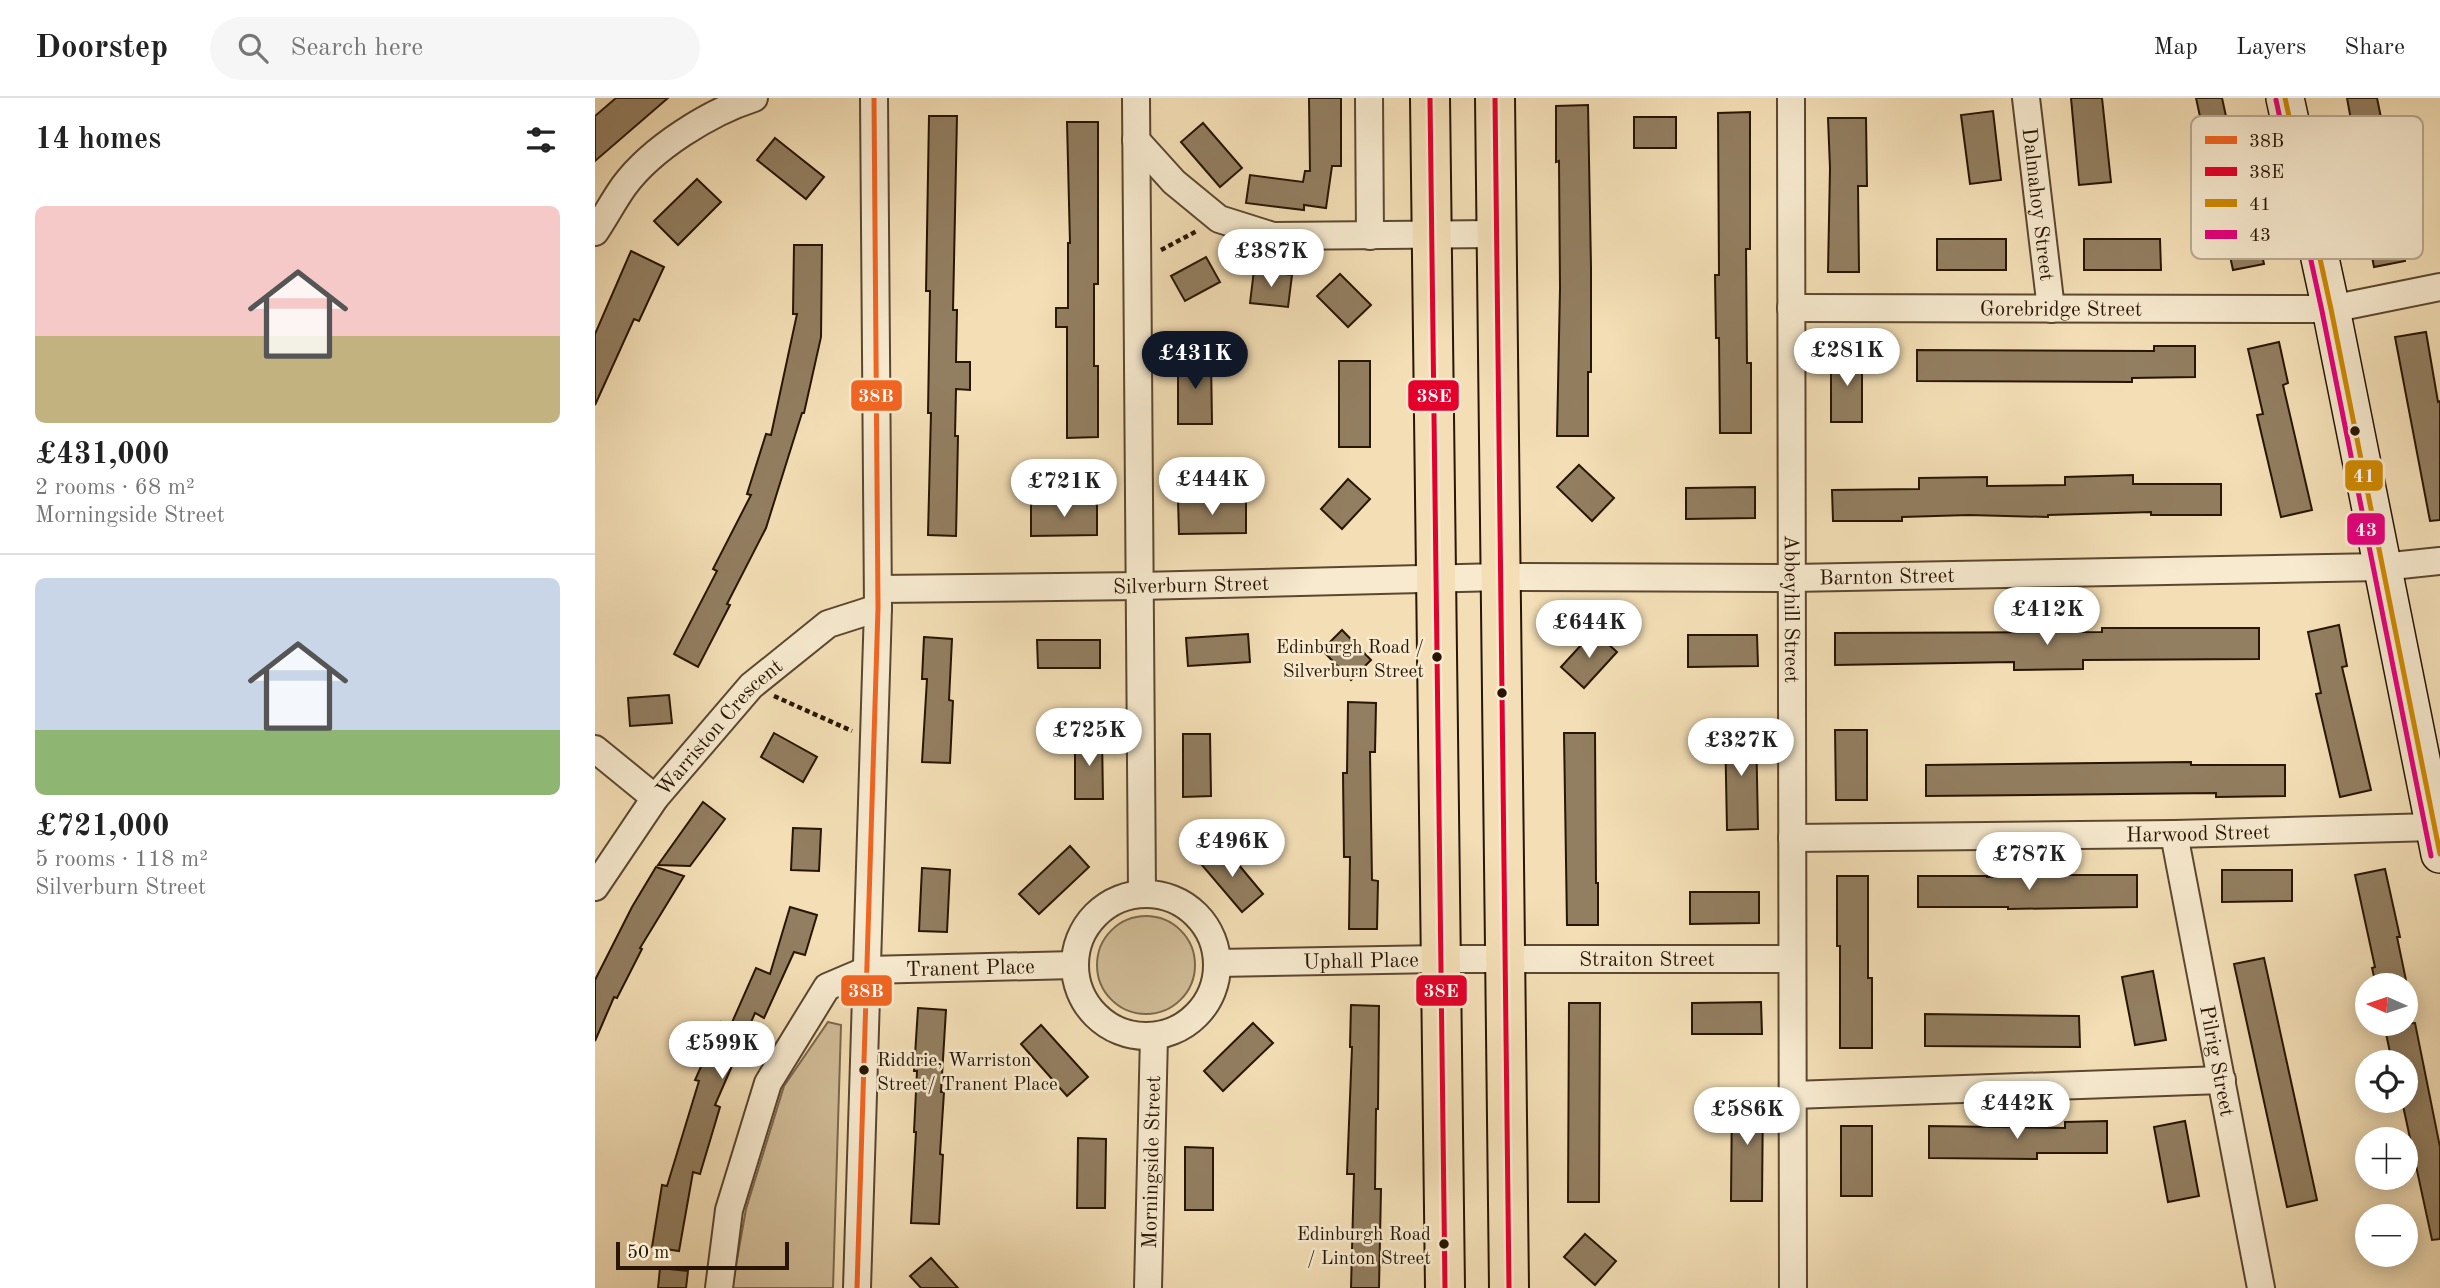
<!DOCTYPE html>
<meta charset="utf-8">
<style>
:root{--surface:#fff;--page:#f6f6f6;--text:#222;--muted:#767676;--line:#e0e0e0;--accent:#111827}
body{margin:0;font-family:"Old Standard TT",serif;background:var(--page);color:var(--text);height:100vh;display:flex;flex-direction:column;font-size:26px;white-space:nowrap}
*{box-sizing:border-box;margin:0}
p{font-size:23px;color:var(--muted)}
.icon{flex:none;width:38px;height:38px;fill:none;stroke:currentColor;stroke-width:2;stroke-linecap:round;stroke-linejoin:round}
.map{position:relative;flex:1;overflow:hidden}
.side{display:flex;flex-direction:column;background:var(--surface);width:595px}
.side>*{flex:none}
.needle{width:46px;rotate:273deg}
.buttons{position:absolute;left:1760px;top:875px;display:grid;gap:14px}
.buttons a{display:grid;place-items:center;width:63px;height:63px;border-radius:50%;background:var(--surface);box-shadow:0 4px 18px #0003;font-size:35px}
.scale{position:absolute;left:21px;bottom:18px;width:173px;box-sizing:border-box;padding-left:7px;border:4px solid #281503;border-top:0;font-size:19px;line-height:24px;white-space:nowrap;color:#281503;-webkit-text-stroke:5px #f7eacf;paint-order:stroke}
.price{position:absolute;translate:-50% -60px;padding:0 16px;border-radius:24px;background:#fff;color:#222;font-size:23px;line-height:46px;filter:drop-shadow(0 2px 4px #0008)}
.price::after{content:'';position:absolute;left:50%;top:42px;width:21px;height:16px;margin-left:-10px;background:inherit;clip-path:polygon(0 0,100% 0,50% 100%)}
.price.selected{background:var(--accent);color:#fff}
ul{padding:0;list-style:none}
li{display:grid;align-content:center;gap:14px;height:371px;padding:0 35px}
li+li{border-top:2px solid var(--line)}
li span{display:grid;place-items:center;height:217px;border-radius:10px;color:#555}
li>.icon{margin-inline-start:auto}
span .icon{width:126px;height:126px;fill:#fffc;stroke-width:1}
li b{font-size:30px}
h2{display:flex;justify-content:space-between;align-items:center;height:84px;padding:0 35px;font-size:30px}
header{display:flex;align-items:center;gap:42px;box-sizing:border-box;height:98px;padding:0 35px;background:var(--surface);border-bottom:2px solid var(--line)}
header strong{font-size:33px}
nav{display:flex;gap:38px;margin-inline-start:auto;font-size:24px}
.search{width:490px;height:63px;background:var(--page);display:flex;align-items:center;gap:18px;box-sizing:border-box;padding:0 24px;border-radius:38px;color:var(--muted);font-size:26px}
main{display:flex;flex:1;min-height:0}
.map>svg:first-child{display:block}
.green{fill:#d0bc97;stroke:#7c684d;stroke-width:2}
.building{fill:#927e60;stroke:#281503;stroke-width:2}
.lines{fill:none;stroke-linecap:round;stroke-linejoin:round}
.street-casing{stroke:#5b4730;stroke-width:30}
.secondary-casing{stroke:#281503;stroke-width:40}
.primary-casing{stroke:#281503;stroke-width:42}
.path{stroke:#281503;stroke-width:4.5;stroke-dasharray:5 3.5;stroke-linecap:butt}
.street{stroke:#f7eacf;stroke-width:26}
.secondary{stroke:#f7eacf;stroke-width:37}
.primary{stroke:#f3deb5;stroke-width:38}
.bus-1-casing{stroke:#f7eacf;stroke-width:10}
.bus-2-casing{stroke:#f7eacf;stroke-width:10}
.bus-3-casing{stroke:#f7eacf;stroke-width:10}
.bus-4-casing{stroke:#f7eacf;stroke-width:10}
.bus-1{stroke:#f26522;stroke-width:5}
.bus-2{stroke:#e4002b;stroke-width:5}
.bus-3{stroke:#ce8901;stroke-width:5}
.bus-4{stroke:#e5007d;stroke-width:5}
.bus-dot{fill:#281503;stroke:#f7eacf;stroke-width:2.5}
.labels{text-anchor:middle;stroke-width:5;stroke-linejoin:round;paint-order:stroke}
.bus-label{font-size:19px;fill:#281503;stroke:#f7eacf;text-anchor:end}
.street-label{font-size:21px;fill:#281503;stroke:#f7eacf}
.key{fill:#f7eacf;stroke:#b9aa92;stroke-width:2}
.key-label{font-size:19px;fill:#281503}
.line-badge{stroke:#f7eacf;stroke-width:2.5}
.badge-label{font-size:19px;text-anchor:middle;font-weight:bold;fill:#fff}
</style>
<header>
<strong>Doorstep</strong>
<div class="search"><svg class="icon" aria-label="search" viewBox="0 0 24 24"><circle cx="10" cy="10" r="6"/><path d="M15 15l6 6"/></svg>Search here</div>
<nav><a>Map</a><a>Layers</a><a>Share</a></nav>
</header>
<main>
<section class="side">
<h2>14 homes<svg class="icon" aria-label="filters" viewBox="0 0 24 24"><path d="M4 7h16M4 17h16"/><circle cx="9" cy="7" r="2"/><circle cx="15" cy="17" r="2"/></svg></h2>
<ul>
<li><span style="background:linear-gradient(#f6c9c9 60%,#c2b280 0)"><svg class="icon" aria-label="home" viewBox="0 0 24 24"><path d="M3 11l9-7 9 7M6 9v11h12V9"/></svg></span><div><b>£431,000</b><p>2 rooms · 68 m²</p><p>Morningside Street</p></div></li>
<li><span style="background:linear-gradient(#c9d6e8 70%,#8fb573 0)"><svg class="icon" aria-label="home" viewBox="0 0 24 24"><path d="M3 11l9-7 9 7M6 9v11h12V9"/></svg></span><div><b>£721,000</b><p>5 rooms · 118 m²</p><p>Silverburn Street</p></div></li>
</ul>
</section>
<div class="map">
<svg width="1845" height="1190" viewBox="0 0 1845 1190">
<rect width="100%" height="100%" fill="#f3deb5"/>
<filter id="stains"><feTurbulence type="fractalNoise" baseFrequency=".00286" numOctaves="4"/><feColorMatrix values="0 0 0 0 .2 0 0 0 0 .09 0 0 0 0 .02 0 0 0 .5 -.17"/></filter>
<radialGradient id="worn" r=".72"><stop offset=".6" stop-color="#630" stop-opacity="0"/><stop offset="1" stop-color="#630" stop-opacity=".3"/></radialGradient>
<g class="green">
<circle cx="551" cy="867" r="49"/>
<path d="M 233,924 L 246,927 L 238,1190 L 137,1190 L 151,1111 L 189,988 Z"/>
</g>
<g class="building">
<path d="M 21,0 L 73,0 L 0,63 L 0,18 Z"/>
<path d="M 714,0 L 746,0 L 746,68 L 737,68 L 731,110 L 709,107 L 709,112 L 651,105 L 655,77 L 708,84 L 710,73 L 715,73 Z"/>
<path d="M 1476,0 L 1507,0 L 1516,84 L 1484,87 Z"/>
<path d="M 1601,0 L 1627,0 L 1634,32 L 1640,30 L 1669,166 L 1638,172 Z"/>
<path d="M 1752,0 L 1782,0 L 1802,98 L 1798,98 L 1810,163 L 1779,169 L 1771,128 L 1775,127 Z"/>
<path d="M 993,7 L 996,169 L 996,274 L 993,274 L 993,338 L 962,338 L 965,190 L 964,63 L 961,64 L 961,8 Z"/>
<path d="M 1398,13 L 1406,82 L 1375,86 L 1366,17 Z"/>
<path d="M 1155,14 L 1155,151 L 1151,151 L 1152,265 L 1156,265 L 1156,335 L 1125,335 L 1124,240 L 1121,240 L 1120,177 L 1124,177 L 1123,15 Z"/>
<path d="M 334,18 L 362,18 L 358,212 L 362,212 L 361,264 L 375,264 L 375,292 L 361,291 L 360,338 L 363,338 L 361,438 L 333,437 L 336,315 L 333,315 L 335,193 L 331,193 Z"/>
<rect x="1039" y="19" width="42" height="31"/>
<path d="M 1233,20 L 1271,20 L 1272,88 L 1263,88 L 1264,174 L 1233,174 L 1235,70 Z"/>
<path d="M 472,24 L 503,24 L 503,186 L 499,186 L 499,268 L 503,268 L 503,339 L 472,340 L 472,229 L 461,229 L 461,210 L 473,210 L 473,145 L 475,145 Z"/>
<path d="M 608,25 L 647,70 L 625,89 L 586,44 Z"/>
<path d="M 180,40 L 229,79 L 211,101 L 162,62 Z"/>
<path d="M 102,81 L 126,104 L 83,147 L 59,123 Z"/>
<rect x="1342" y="141" width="69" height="31"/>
<path d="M 1489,141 L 1565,141 L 1566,172 L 1489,172 Z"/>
<path d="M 199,147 L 227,147 L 226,239 L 209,315 L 207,315 L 171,430 L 132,506 L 135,507 L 103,569 L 79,556 L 122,473 L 118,471 L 156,397 L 152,396 L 171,336 L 176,337 L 202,216 L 198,216 Z"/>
<path d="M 36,153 L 69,169 L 44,223 L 39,221 L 0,307 L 0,236 Z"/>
<path d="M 611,159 L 625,184 L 590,203 L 576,178 Z"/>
<path d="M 659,172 L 697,177 L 693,209 L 655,205 Z"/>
<path d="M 745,176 L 776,207 L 753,229 L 722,198 Z"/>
<path d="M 1831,234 L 1843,304 L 1845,303 L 1845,422 L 1835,423 L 1800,239 Z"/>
<path d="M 1684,244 L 1693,285 L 1688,287 L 1717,412 L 1686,419 L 1662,317 L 1668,316 L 1653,251 Z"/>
<path d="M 1559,248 L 1600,248 L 1600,279 L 1537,280 L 1537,284 L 1322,283 L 1322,252 L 1559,253 Z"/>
<rect x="1236" y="255" width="31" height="69"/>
<path d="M 616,260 L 617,326 L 583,326 L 583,261 Z"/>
<rect x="744" y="263" width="31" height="86"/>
<path d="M 984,367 L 1019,400 L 997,423 L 962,389 Z"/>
<path d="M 1538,377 L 1538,386 L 1626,386 L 1626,417 L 1556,417 L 1556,414 L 1453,417 L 1453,419 L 1374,417 L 1307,419 L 1307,423 L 1238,423 L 1237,392 L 1324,391 L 1324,380 L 1392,379 L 1392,388 L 1470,387 L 1470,379 Z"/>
<path d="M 753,381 L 775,401 L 747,431 L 726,411 Z"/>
<path d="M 1160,389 L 1160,420 L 1091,421 L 1091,390 Z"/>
<path d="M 583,402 L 651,402 L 651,435 L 584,436 Z"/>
<path d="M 436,404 L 502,404 L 502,437 L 436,438 Z"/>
<path d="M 1744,527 L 1752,568 L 1747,569 L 1776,692 L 1745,699 L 1721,596 L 1726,595 L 1713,534 Z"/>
<path d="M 1507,530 L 1664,530 L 1664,561 L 1488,562 L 1488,571 L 1419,572 L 1419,564 L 1240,567 L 1240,535 L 1507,534 Z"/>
<path d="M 747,532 L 776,562 L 756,582 L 727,552 Z"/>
<path d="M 999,533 L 1022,554 L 989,590 L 966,569 Z"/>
<path d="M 653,536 L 655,564 L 593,568 L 591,540 Z"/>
<path d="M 1093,537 L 1162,537 L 1163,568 L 1093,569 Z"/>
<path d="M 329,539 L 357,541 L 354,602 L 358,603 L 355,665 L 327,664 L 332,581 L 327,581 Z"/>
<path d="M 442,542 L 505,542 L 505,570 L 443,570 Z"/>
<path d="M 74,597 L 77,625 L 35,628 L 33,600 Z"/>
<path d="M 753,604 L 781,605 L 780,654 L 775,654 L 777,782 L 783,783 L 782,831 L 754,831 L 755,759 L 749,759 L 748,675 L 752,675 Z"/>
<path d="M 1130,628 L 1161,628 L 1163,731 L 1132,732 Z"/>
<path d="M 1240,632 L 1272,632 L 1272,702 L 1241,702 Z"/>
<path d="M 179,635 L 222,659 L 208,684 L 166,659 Z"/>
<path d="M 969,635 L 1000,635 L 1001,785 L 1003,785 L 1003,827 L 972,827 Z"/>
<path d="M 588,636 L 615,636 L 616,698 L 588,699 Z"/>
<path d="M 480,638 L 507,638 L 508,701 L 480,701 Z"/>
<path d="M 1596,664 L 1596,667 L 1690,667 L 1690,698 L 1621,699 L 1621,695 L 1331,698 L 1331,667 Z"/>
<path d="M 108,704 L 130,721 L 95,768 L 63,767 Z"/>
<path d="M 198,730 L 226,731 L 224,773 L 196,772 Z"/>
<path d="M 475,748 L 494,769 L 444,816 L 424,796 Z"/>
<path d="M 628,748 L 668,796 L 647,814 L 606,766 Z"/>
<path d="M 61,769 L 89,778 L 45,850 L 47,851 L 22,900 L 19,899 L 0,943 L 0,882 L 37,809 Z"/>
<path d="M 327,770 L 355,772 L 352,834 L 324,833 Z"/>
<path d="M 1790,771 L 1805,839 L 1802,839 L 1812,887 L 1781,887 L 1777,870 L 1780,869 L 1760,777 Z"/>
<path d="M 1627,772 L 1697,772 L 1697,803 L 1627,804 Z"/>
<path d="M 1472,777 L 1542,777 L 1542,809 L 1413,811 L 1413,809 L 1323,809 L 1323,778 L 1392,778 L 1392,779 Z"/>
<path d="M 1242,778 L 1273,778 L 1273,880 L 1277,880 L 1277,950 L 1245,950 L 1245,848 L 1242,848 Z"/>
<path d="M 1095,794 L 1164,794 L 1164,825 L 1095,826 Z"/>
<path d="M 195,809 L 222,817 L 210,857 L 199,854 L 169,920 L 160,915 L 120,1007 L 125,1009 L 105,1076 L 98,1074 L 84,1153 L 57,1149 L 67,1087 L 72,1088 L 104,983 L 100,982 L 126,924 L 135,929 L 161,870 L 175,876 Z"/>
<path d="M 1669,860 L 1722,1102 L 1692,1109 L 1639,866 Z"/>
<path d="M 1558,873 L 1571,942 L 1540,947 L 1527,879 Z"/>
<path d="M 1166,904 L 1167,936 L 1097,936 L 1097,905 Z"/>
<path d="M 974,905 L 1005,905 L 1004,1104 L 973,1104 Z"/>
<path d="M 756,907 L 784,908 L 783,1011 L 781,1011 L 780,1091 L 786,1091 L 784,1190 L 756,1190 L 759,1076 L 752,1076 L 757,949 L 755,949 Z"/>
<path d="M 323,910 L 351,912 L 346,994 L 349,994 L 345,1056 L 348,1057 L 344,1126 L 316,1125 L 321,1034 L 319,1034 L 322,973 L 319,973 Z"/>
<path d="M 1330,916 L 1484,918 L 1485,949 L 1330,948 Z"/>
<path d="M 658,925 L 678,945 L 628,993 L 609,973 Z"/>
<path d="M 1820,925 L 1845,1049 L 1845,1141 L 1837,1142 L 1807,1003 L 1811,1003 L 1811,964 L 1797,964 L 1789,926 Z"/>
<path d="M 446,927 L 493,979 L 472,998 L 426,946 Z"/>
<path d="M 1137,995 L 1168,995 L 1167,1103 L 1136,1103 Z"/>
<path d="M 1512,1023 L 1512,1055 L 1442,1055 L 1442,1061 L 1334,1060 L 1334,1028 L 1470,1030 L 1470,1024 Z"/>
<path d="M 1590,1023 L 1604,1098 L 1573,1104 L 1559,1029 Z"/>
<rect x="1246" y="1028" width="31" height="70"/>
<path d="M 483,1040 L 511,1041 L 510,1110 L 482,1110 Z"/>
<path d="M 590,1049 L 618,1050 L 618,1112 L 590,1112 Z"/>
<path d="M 990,1136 L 1021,1163 L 1000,1187 L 969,1159 Z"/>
<path d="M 336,1160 L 363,1190 L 326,1190 L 315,1178 Z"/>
<path d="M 65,1170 L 93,1173 L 91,1190 L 63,1190 Z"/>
</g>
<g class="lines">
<defs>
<g id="street">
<path d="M 541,0 L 547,795"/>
<path d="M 774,0 L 775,138"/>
<path id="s1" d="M 1196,0 L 1198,1190"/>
<path id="s2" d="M 1431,0 L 1456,211"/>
<path d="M 541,42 L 579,84 L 624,121 L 678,138 L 900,136"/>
<path d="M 0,134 C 10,119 19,102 29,88 C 57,50 115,14 159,0"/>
<path id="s3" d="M 1196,210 L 1736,211 L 1845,189"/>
<path id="s4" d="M 284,491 L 545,488 L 906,479 L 1197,480 L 1787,469 L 1845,463"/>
<path d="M 0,651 L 60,700"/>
<path id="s5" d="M 1579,736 L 1666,1190"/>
<path id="s6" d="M 1197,740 L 1579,736 L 1839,729"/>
<path id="s7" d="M 0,789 L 60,700 L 156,588 L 233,526 L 283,510"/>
<circle cx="551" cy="867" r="71"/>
<path id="s8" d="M 622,865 L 845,861 L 1197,861"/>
<path d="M 1198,997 L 1627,982"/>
<path id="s9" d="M 124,1190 L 134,1112 L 173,985 L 232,889 L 272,872 L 479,867"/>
<path d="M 262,1190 L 283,510 L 279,0"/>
<path id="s10" d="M 553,1190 L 559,938"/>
</g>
<path id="secondary" d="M 1690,0 L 1736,211 L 1845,756"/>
<g id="primary">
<path d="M 835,0 L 850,1190"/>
<path d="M 900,0 L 914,1190"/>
</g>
</defs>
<use href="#street" class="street-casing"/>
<use href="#secondary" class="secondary-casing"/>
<use href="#primary" class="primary-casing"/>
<g class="path">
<path d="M 566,152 L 602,133"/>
<path d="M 179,598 L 257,633"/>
</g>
<use href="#street" class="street"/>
<use href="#secondary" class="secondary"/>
<use href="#primary" class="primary"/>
<defs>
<path id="bus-1" d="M 262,1190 L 283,510 L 279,0"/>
<g id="bus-2">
<path d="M 835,0 L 850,1190"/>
<path d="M 900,0 L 914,1190"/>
</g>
<path id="bus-3" d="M 1690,0 L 1736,211 L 1845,756"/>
<path id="bus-4" d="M 1681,2 L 1727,213 L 1836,758"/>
</defs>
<use href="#bus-1" class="bus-1-casing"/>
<use href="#bus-2" class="bus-2-casing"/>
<use href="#bus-3" class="bus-3-casing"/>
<use href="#bus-4" class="bus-4-casing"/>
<use href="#bus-1" class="bus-1"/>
<use href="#bus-2" class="bus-2"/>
<use href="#bus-3" class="bus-3"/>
<use href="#bus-4" class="bus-4"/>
</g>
<g class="bus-dot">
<circle cx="1760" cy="333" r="6"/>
<circle cx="842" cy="559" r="6"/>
<circle cx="907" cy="595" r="6"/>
<circle cx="269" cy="972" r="6"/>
<circle cx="849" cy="1146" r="6"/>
</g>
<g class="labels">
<g class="bus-label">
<text x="829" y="555">Edinburgh Road /<tspan x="829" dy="24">Silverburn Street</tspan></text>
<text x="282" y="968" text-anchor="start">Riddrie, Warriston<tspan x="282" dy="24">Street/ Tranent Place</tspan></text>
<text x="836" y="1142">Edinburgh Road<tspan x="836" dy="24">/ Linton Street</tspan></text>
</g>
<g class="street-label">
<text dy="7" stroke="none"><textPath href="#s2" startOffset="107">Dalmahoy Street</textPath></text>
<text dy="7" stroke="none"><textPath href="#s3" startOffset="270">Gorebridge Street</textPath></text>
<text dy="7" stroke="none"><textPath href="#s4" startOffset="1008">Barnton Street</textPath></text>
<text dy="7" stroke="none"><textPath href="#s4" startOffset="312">Silverburn Street</textPath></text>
<text dy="7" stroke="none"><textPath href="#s1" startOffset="511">Abbeyhill Street</textPath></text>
<text dy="7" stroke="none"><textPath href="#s7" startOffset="203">Warriston Crescent</textPath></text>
<text dy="7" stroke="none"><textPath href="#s6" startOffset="406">Harwood Street</textPath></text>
<text dy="7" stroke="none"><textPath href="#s8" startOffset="430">Straiton Street</textPath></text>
<text dy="7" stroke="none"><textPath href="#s8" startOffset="144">Uphall Place</textPath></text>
<text dy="7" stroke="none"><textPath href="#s9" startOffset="471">Tranent Place</textPath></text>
<text dy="7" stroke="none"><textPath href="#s5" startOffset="231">Pilrig Street</textPath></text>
<text dy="7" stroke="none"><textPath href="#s10" startOffset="126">Morningside Street</textPath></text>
</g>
</g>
<rect x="1596" y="18" width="232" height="143" rx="10" class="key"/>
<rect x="1610" y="38" width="32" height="8" fill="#f26522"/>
<rect x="1610" y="69" width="32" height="9" fill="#e4002b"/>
<rect x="1610" y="101" width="32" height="8" fill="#ce8901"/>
<rect x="1610" y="132" width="32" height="9" fill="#e5007d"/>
<g class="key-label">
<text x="1654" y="49">38B</text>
<text x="1654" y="80">38E</text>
<text x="1654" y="112">41</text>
<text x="1654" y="143">43</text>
</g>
<g class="line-badge">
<rect x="812" y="281" width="53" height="33" rx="7" fill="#e4002b"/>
<rect x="255" y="281" width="53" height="33" rx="7" fill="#f26522"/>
<rect x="1749" y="361" width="40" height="33" rx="7" fill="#ce8901"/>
<rect x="1751" y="414" width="40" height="34" rx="7" fill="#e5007d"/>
<rect x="820" y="876" width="53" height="33" rx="7" fill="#e4002b"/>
<rect x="245" y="876" width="53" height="33" rx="7" fill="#f26522"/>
</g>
<g class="badge-label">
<text x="839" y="304">38E</text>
<text x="281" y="304">38B</text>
<text x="1769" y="384">41</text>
<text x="1771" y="438">43</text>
<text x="846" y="899">38E</text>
<text x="271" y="899">38B</text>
</g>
<rect width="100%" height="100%" filter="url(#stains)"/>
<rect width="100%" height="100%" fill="url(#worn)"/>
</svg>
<div class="buttons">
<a><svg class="needle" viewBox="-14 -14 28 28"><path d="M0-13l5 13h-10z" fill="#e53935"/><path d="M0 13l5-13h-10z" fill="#767676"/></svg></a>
<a><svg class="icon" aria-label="locate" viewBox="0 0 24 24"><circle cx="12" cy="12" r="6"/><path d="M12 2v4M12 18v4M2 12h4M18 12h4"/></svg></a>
<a>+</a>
<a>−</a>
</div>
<div class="scale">50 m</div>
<b class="price" style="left:676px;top:191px">£387K</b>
<b class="price" style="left:1252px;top:290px">£281K</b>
<b class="price selected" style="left:600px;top:293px">£431K</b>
<b class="price" style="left:617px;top:419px">£444K</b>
<b class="price" style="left:469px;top:421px">£721K</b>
<b class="price" style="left:1452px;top:549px">£412K</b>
<b class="price" style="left:994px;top:562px">£644K</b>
<b class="price" style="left:494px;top:670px">£725K</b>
<b class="price" style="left:1146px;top:680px">£327K</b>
<b class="price" style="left:637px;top:781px">£496K</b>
<b class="price" style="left:1434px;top:794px">£787K</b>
<b class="price" style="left:127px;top:983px">£599K</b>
<b class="price" style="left:1422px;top:1043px">£442K</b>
<b class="price" style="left:1152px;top:1049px">£586K</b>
</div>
</main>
